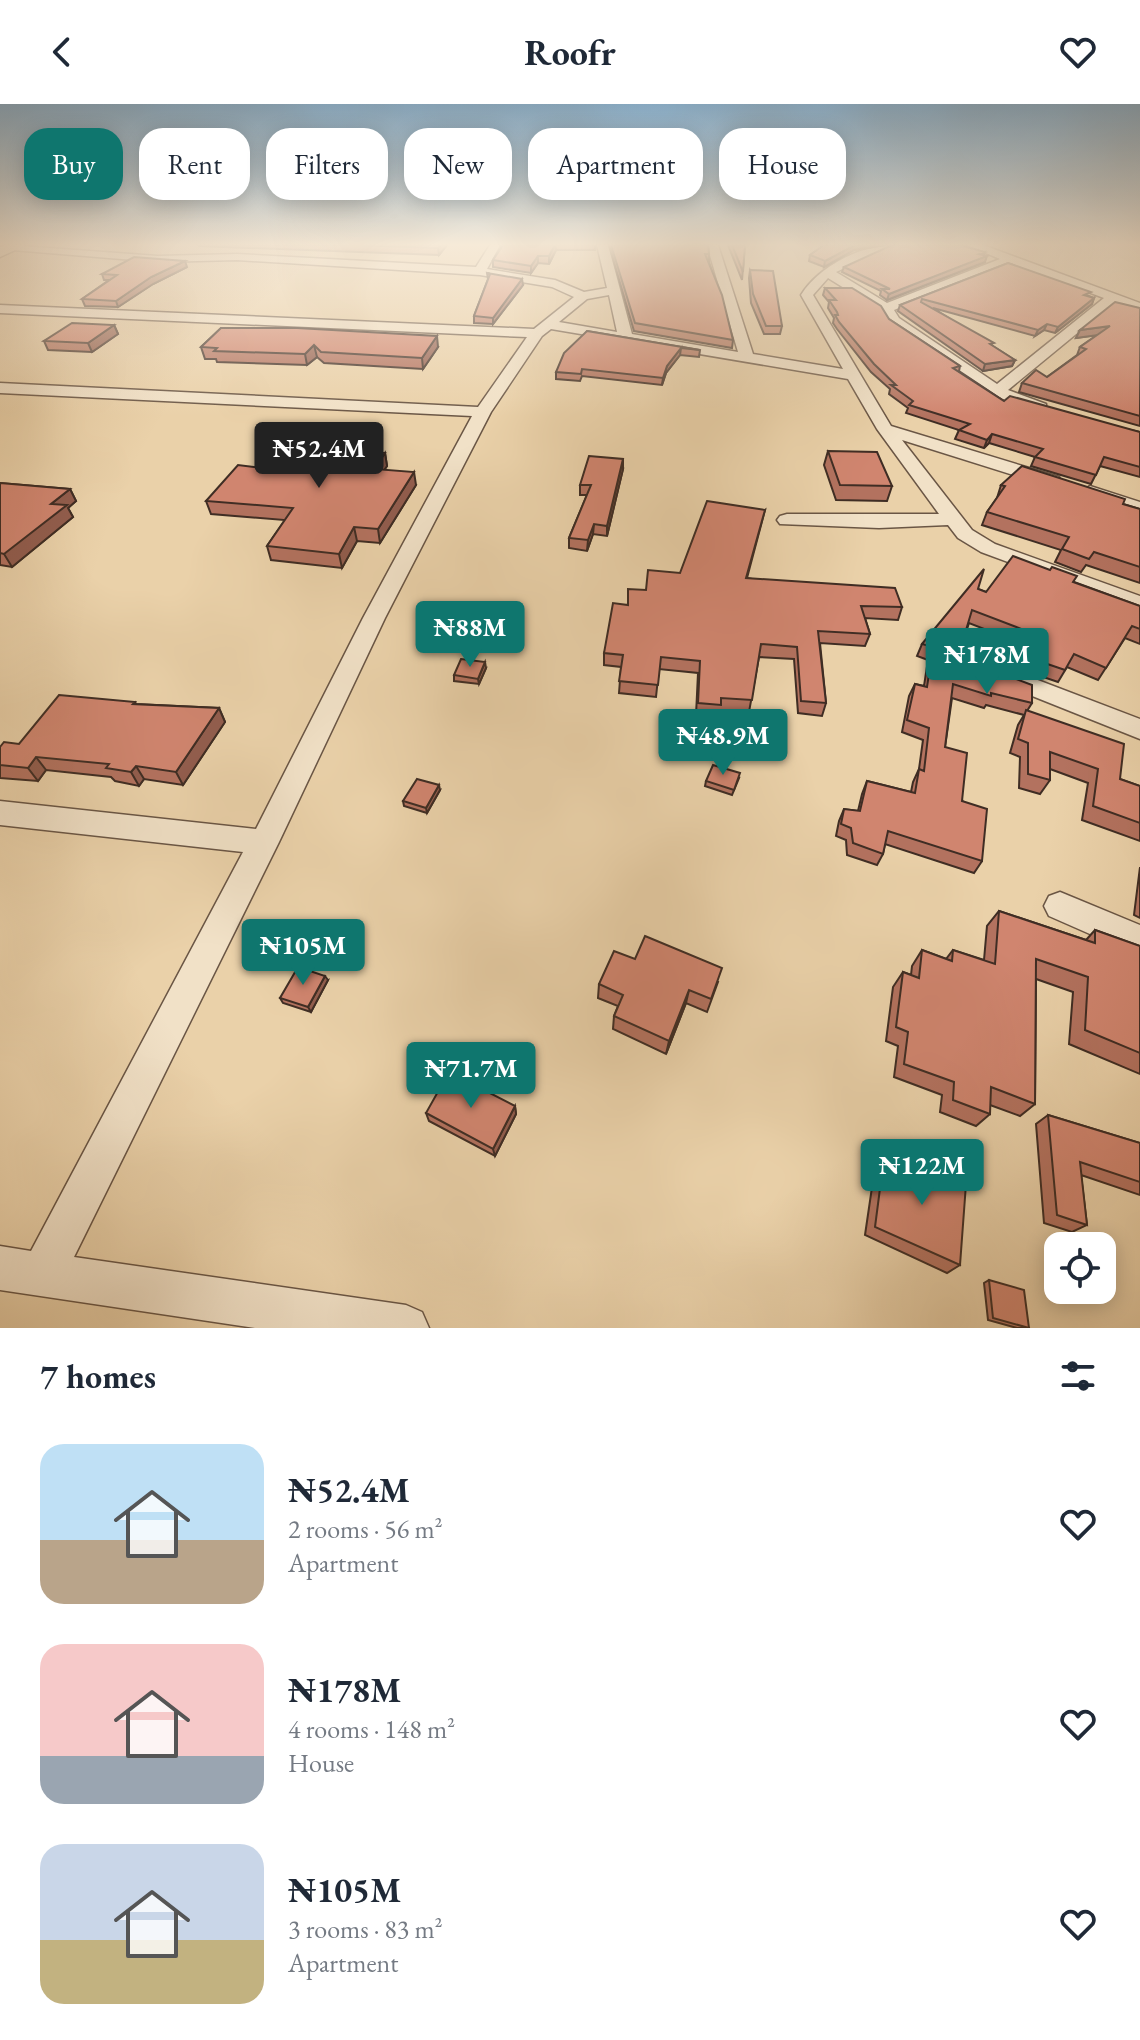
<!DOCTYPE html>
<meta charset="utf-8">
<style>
:root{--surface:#fff;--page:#f6f6f7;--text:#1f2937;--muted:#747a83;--accent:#0f766e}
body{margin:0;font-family:"EB Garamond",serif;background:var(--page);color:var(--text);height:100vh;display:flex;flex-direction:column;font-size:30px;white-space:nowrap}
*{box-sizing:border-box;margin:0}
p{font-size:26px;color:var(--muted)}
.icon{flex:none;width:44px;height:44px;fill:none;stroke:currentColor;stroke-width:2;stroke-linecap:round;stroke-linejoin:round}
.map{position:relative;height:1224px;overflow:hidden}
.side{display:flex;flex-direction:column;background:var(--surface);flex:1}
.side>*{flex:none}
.hud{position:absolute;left:24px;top:24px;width:1092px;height:72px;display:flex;gap:16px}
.buttons{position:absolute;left:1044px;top:1128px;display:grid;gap:16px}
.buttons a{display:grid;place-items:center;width:72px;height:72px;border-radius:16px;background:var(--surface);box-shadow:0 4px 20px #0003;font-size:40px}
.price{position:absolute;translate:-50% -68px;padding:0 18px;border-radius:8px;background:var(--accent);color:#fff;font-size:26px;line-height:52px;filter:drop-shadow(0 2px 4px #0008)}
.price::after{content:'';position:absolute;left:50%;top:48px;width:24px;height:18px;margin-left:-12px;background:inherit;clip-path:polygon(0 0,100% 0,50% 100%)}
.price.on{background:#222;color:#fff}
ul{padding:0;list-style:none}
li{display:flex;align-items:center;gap:24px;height:200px;padding:0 40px}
li span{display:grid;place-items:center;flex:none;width:224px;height:160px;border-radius:24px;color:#555}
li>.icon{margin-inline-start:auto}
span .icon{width:96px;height:96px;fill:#fffc;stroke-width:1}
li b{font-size:34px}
h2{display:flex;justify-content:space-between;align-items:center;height:96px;padding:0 40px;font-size:34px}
.tag{padding:0 28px;border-radius:24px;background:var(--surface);box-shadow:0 4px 20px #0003;font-size:28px;line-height:72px}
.tag.on{background:var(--accent);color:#fff}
header{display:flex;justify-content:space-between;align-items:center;height:104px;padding:0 40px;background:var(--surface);font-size:36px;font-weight:700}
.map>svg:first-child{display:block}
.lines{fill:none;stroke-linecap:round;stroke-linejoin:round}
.street-casing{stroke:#6a5645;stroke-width:3}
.secondary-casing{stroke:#3f2d24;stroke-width:3}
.street{fill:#f1e1c7;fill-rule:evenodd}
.secondary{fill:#f1e1c7;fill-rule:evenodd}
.wall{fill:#b3725f;stroke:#3f2d24;stroke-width:2}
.shaded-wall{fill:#925d4e;stroke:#3f2d24;stroke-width:2}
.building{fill:#d0856f;stroke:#3f2d24;stroke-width:2}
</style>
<header><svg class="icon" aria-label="back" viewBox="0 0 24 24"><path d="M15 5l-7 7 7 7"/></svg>Roofr<svg class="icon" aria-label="heart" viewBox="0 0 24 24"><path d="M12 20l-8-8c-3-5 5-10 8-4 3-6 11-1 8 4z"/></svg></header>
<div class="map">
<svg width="1140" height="1224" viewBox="0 0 1140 1224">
<rect width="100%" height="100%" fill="#ead1a9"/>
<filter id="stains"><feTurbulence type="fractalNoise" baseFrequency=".0025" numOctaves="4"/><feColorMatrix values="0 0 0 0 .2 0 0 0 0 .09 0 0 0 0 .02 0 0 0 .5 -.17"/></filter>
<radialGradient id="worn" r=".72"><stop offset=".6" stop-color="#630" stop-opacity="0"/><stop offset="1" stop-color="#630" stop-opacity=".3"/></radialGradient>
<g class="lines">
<defs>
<g id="street">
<path d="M 8,141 L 158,152 L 237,150 L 476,163 L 490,141 L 500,141 L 487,165 L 555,176 L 584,188 L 607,184 L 597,141 L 608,141 L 632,230 L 738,248 L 707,141 L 718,141 L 753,250 L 843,265 L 801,191 C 819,162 861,141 895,141 L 836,168 L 887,199 L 1000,155 L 967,141 L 983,141 L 1140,199 L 1140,207 L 1115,198 L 1008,286 L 1046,300 L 1046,306 C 1012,314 919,241 889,220 L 881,207 L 828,174 L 813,191 L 891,322 L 1059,373 L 1061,377 L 1059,381 L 1045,381 L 902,336 L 972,426 L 995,440 L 1140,492 L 1140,507 L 981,448 L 958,434 L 948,421 L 879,424 L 780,420 L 777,416 L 780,412 L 787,410 L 939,410 L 877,325 L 848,275 L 551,225 L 542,232 L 491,308 L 385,514 L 279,738 L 74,1153 L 406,1201 L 422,1208 L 429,1224 L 255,1224 L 0,1186 L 0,1142 L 31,1147 L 243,748 L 0,721 L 0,697 L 256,725 L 363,514 L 472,312 L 0,289 L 0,279 L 478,303 L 527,233 L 0,209 L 0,201 L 534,225 L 574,193 L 552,183 L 480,171 L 237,156 L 158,158 L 12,146 L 8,145 ZM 1011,159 L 1104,194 L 997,280 L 899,214 L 894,206 ZM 609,191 L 617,228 L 559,218 L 587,195 Z"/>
<path d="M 1090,382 L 1140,398 L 1140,410 L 1083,392 L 1081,388 Z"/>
<path d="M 1001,562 L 1140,615 L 1140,635 L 992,576 L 989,570 L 992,564 Z"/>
<path d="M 1060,788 L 1140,821 L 1140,852 L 1049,812 L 1044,802 L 1049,792 Z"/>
</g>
<path id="secondary" d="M 5,141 L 26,141 L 0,153 L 0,143 Z"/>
</defs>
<use href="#street" class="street-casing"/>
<use href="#secondary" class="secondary-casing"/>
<use href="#street" class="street"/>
<use href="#secondary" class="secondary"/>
</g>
<g class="wall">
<path d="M 198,141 L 447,141 L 439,151 L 199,142 Z"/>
<path d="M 503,141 L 595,141 L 595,146 L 556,146 L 549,160 L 538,159 L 531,169 L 493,163 L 493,156 Z"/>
<path d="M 609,141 L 708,141 L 709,150 L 709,158 L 733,236 L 732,244 L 634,227 Z"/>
<path d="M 728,141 L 745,141 L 742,176 Z"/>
<path d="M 824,141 L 885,141 L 854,146 L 824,163 L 809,157 L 810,151 Z"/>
<path d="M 984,151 L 985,158 L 887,196 L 880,191 L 881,187 L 842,168 L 844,163 Z"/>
<path d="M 1008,159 L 1094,194 L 1092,200 L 1055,229 L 1044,226 L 1035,232 L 933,204 L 1015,256 L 1012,262 L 983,267 L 898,207 L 900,201 Z"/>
<path d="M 187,163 L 153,180 L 118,203 L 85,202 L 82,195 L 109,176 L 104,176 L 102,170 Z"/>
<path d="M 750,166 L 782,222 L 780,230 L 764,230 L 751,199 L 749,174 Z"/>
<path d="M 487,169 L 523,181 L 493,220 L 474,219 L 474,212 L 488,175 Z"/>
<path d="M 825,184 L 889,215 L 960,262 L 959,267 L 1004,297 L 1140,328 L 1140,373 L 1100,362 L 1091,380 L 1031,362 L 1035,353 L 989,339 L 984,344 L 955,335 L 959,326 L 906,309 L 908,304 L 889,290 L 890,285 L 871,268 L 837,225 L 833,219 L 834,214 L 828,204 L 829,198 L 823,191 Z"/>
<path d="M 1140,204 L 1140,322 L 1019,288 L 1022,279 L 1047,273 L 1077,251 L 1080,243 L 1097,231 L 1076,234 L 1080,226 Z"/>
<path d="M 114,221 L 118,230 L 92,248 L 48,246 L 44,237 Z"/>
<path d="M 221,224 L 438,243 L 423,265 L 324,259 L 317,253 L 307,261 L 217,258 L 216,255 L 205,255 L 201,243 Z"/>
<path d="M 587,227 L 700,246 L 699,253 L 680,251 L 666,269 L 662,281 L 582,272 L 580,277 L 556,275 L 556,268 Z"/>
<path d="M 380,336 L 382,349 L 385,349 L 387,362 L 384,366 L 416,381 L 380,439 L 357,437 L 342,464 L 271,456 L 267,442 L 285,416 L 211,410 L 206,397 L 262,364 Z"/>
<path d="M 828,347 L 892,382 L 887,397 L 836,396 L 824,361 Z"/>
<path d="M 623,365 L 607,432 L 593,430 L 587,447 L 569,444 L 569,434 L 587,391 L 580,391 L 580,381 Z"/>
<path d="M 0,379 L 70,385 L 76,397 L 68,404 L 73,413 L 12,463 L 0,461 Z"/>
<path d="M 1001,381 L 1123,400 L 1140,405 L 1140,479 L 1086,461 L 1081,468 L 1055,458 L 1061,446 L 982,421 L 987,408 L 997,394 Z"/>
<path d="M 765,406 L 747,474 L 902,503 L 898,516 L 865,514 L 870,530 L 865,542 L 820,539 L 826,599 L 822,612 L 798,609 L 794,555 L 759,553 L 749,608 L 720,606 L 719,613 L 696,611 L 698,569 L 659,565 L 656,593 L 619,589 L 621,563 L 604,561 L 604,549 L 627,501 L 646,486 L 680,469 Z"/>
<path d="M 1074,478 L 1140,502 L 1140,540 L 1125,534 L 1098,576 L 1067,563 L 1058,578 L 1011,562 L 1018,538 L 969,519 L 958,553 L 1032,599 L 1027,607 L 1120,675 L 1140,682 L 1140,737 L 1082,716 L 1088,679 L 1050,665 L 1050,676 L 1040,690 L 1019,684 L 1020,653 L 1010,649 L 1018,621 L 1024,611 L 986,601 L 984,604 L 952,594 L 945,643 L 982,757 L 974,769 L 885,740 L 883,750 L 877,761 L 847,751 L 846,736 L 836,732 L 839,717 L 844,705 L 858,707 L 862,690 L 867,677 L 911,688 L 913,678 L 919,665 L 923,636 L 902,628 L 909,592 L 915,580 L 924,582 L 928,556 L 917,552 L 922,540 L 978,485 L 986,488 Z"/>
<path d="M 486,564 L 479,580 L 454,577 L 454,571 Z"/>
<path d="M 135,598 L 136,600 L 219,604 L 225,618 L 183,681 L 144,675 L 139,682 L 115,677 L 111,673 L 46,666 L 38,677 L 0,674 L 0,643 L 19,640 Z"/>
<path d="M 739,674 L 732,691 L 705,682 L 706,677 Z"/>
<path d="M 440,686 L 427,709 L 404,702 L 403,697 Z"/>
<path d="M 1140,763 L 1140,814 L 1134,811 Z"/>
<path d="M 999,807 L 1086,836 L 1095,826 L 1140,842 L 1140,970 L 1069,940 L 1073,888 L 1036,875 L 1035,1000 L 1020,1012 L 990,1001 L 990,1010 L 976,1022 L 940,1008 L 942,991 L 894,973 L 898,942 L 886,937 L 893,883 L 903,868 L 911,871 L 912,862 L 922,846 L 946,855 L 953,846 L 984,856 L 987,822 Z"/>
<path d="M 635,855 L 718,878 L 707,908 L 686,899 L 666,950 L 613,925 L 614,912 L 618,902 L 598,894 L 599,880 Z"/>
<path d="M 328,876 L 311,908 L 283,899 L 280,894 Z"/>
<path d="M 515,1002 L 516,1010 L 495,1052 L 429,1017 L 426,1009 Z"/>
<path d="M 1048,1011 L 1140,1039 L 1140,1091 L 1081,1071 L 1087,1121 L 1072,1128 L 1044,1119 L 1036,1020 Z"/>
<path d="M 885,1046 L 960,1161 L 947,1169 L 865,1131 L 876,1056 Z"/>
<path d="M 989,1176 L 1029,1224 L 1017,1224 L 988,1216 L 984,1179 Z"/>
</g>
<g class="shaded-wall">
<path d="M 441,141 L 447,141 L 439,151 L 438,144 Z"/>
<path d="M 555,141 L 556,146 L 549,160 L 549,152 Z"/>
<path d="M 855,141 L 885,141 L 854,146 L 824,163 L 825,157 Z"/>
<path d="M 985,148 L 983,153 L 987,152 L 985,158 L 887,196 L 889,190 L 979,150 Z"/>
<path d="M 538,152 L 538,159 L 531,169 L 531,162 Z"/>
<path d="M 185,157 L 187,163 L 153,180 L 118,203 L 116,197 L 151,173 Z"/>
<path d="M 522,175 L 523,181 L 493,220 L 493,214 Z"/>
<path d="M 1094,194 L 1092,200 L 1055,229 L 1058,223 Z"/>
<path d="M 1047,220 L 1044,226 L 1035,232 L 1038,226 Z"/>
<path d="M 114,221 L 118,230 L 92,248 L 88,239 Z"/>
<path d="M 1110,222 L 1106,230 L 1076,234 L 1080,226 Z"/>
<path d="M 437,232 L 438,243 L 423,265 L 422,254 Z"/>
<path d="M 314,241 L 317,253 L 307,261 L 305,250 Z"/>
<path d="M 681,244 L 680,251 L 666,269 L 662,281 L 663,274 L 667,262 Z"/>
<path d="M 1015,256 L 1012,262 L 983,267 L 985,260 Z"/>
<path d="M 992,330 L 989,339 L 984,344 L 987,336 Z"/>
<path d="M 380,336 L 382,349 L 372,348 Z"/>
<path d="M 385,349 L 387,362 L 376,378 L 374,365 Z"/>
<path d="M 623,355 L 623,365 L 607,432 L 607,422 Z"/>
<path d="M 414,368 L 416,381 L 380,439 L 378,425 Z"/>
<path d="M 70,385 L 76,397 L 68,404 L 73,413 L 12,463 L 4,450 L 51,400 Z"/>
<path d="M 594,420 L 593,430 L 587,447 L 588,436 Z"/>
<path d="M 354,423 L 357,437 L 342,464 L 339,450 Z"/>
<path d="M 485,558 L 486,564 L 479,580 L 478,575 Z"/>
<path d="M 219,604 L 225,618 L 183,681 L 176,668 Z"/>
<path d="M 36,653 L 46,666 L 38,677 L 28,664 Z"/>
<path d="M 136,662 L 144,675 L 139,682 L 131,668 Z"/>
<path d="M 439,681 L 440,686 L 427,709 L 426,704 Z"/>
<path d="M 325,872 L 328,876 L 311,908 L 308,903 Z"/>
<path d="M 689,886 L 686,899 L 666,950 L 669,937 Z"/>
<path d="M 515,1002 L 516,1010 L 495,1052 L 493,1045 Z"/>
</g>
<g class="building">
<path d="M 356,141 L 441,141 L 438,144 Z"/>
<path d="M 503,141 L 555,141 L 549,152 L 538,152 L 531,162 L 493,156 Z"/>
<path d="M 611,141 L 708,141 L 709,150 L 705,150 L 722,191 L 733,236 L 635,219 Z"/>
<path d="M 732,141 L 745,141 L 743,168 Z"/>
<path d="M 824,141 L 855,141 L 825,157 L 810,151 Z"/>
<path d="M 892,141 L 960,141 L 985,148 L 979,150 L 987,152 L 889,190 L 882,185 L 890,185 L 844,163 Z"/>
<path d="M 134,153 L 185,157 L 151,173 L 116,197 L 82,195 L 117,171 L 102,170 Z"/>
<path d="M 1008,159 L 1091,188 L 1084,191 L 1094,194 L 1058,223 L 1047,220 L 1038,226 L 922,195 L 921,198 L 994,239 L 990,240 L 1015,256 L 985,260 L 900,201 Z"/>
<path d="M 750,166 L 773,167 L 782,222 L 766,222 L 753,190 Z"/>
<path d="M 487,169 L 522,175 L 493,214 L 474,212 L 490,170 Z"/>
<path d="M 825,184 L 852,184 L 881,202 L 889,215 L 960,262 L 953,264 L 1004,297 L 1010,292 L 1140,328 L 1140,363 L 1104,353 L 1096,371 L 1035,353 L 1043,345 L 992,330 L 987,336 L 959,326 L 970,320 L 909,301 L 913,297 L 891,281 L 896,281 L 874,260 L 839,218 L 835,211 L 838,211 L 837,208 L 829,196 L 836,196 Z"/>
<path d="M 1115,198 L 1140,204 L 1140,312 L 1022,279 L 1036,266 L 1047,273 L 1086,245 L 1080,243 L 1110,222 L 1080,226 Z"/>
<path d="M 72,219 L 114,221 L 88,239 L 44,237 Z"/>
<path d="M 221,224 L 297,224 L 437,232 L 422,254 L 321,248 L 314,241 L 305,250 L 214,247 L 217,244 L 201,243 Z"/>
<path d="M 587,227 L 700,246 L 681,244 L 667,262 L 663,274 L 582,265 L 581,270 L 556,268 L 564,249 Z"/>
<path d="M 293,329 L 380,336 L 372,348 L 385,349 L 374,365 L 414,368 L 378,425 L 354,423 L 339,450 L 267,442 L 293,404 L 206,397 L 238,361 L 262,364 Z"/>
<path d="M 828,347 L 877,348 L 892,382 L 840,381 Z"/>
<path d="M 589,352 L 623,355 L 607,422 L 594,420 L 588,436 L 569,434 L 591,381 L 580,381 Z"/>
<path d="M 1022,362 L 1125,395 L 1123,400 L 1140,405 L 1140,463 L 1094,448 L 1089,455 L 1062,445 L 1069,433 L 987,408 L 1005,382 L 1001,381 Z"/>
<path d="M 0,379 L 70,385 L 51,400 L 67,401 L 4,450 L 0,449 Z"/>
<path d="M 707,397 L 765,406 L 746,474 L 895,484 L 902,503 L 861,502 L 870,530 L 818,527 L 826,599 L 801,597 L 797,543 L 761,540 L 752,596 L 721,594 L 721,601 L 698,599 L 700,557 L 661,553 L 658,581 L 619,577 L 623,551 L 604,549 L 613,499 L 628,501 L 628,485 L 646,486 L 648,466 L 680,469 Z"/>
<path d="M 1013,452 L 1050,466 L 1052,463 L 1077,472 L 1073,478 L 1140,502 L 1140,525 L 1132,522 L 1106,564 L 1074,550 L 1065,566 L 1018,550 L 1024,526 L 972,506 L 958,553 L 1032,581 L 1032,599 L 991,589 L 991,592 L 953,580 L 945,643 L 967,649 L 962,697 L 987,705 L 982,757 L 888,727 L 883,750 L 853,739 L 851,724 L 841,720 L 844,705 L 860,707 L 867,677 L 915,689 L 919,665 L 924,667 L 929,624 L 907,616 L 915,580 L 927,583 L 933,543 L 922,540 L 984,465 L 978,485 L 986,488 Z"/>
<path d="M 461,555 L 485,558 L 478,575 L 454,571 Z"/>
<path d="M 59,591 L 135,598 L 133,600 L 219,604 L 176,668 L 136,662 L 131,668 L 106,664 L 109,660 L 36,653 L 28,664 L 0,661 L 0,643 L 4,638 L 19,640 Z"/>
<path d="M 1026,606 L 1124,640 L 1120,675 L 1140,682 L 1140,719 L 1093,702 L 1098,665 L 1050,648 L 1050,676 L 1028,670 L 1028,639 L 1018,635 Z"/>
<path d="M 713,661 L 740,669 L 734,686 L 706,677 Z"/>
<path d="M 417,675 L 439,681 L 426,704 L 403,697 Z"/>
<path d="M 999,807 L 1095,839 L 1095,826 L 1140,842 L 1140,949 L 1085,926 L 1088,873 L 1036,855 L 1035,1000 L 991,983 L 990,1010 L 953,996 L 954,978 L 904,960 L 908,928 L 896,923 L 903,868 L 919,874 L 922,846 L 952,857 L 953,846 L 995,860 Z"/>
<path d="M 645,832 L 722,864 L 711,895 L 689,886 L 669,937 L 614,912 L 623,891 L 599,880 L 614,847 L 635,855 Z"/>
<path d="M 298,863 L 325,872 L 308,903 L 280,894 Z"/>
<path d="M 449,968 L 515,1002 L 493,1045 L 426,1009 Z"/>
<path d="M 1048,1011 L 1140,1039 L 1140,1078 L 1080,1058 L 1087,1121 L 1057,1111 Z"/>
<path d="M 885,1046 L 966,1080 L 960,1161 L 875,1123 Z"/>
<path d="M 989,1176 L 1024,1186 L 1029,1224 L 993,1214 Z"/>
</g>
<linearGradient id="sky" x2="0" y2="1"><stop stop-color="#8ab4d4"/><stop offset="0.45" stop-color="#f6ead8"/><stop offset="1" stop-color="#f6ead8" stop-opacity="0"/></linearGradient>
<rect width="1140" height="312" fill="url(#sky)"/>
<rect width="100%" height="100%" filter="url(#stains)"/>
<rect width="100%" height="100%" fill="url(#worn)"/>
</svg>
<div class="buttons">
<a><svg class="icon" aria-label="locate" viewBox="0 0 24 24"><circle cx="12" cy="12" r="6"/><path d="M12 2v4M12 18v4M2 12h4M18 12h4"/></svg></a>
</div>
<b class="price on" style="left:319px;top:386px">₦52.4M</b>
<b class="price" style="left:470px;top:565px">₦88M</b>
<b class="price" style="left:987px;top:592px">₦178M</b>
<b class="price" style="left:723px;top:673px">₦48.9M</b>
<b class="price" style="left:303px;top:883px">₦105M</b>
<b class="price" style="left:471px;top:1006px">₦71.7M</b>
<b class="price" style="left:922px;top:1103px">₦122M</b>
<div class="hud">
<a class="tag on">Buy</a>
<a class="tag">Rent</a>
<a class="tag">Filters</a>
<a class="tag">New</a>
<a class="tag">Apartment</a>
<a class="tag">House</a>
</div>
</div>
<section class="side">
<h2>7 homes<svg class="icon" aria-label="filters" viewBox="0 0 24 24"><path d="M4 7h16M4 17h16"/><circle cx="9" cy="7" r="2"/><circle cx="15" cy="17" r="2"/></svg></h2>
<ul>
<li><span style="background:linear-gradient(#bfe0f5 60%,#b9a48a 0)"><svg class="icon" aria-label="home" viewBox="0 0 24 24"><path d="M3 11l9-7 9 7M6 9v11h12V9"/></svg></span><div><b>₦52.4M</b><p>2 rooms · 56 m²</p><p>Apartment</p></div><svg class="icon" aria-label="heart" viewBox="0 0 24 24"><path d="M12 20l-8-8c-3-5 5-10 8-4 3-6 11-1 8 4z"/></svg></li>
<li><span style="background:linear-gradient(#f6c9c9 70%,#9aa5b1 0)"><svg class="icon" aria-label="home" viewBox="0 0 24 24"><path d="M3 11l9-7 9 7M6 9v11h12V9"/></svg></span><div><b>₦178M</b><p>4 rooms · 148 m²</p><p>House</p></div><svg class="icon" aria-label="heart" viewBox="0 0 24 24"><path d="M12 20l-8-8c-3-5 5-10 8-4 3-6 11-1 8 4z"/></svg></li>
<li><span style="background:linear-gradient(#c9d6e8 60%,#c2b280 0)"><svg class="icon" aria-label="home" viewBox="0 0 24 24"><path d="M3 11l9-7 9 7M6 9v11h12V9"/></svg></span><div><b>₦105M</b><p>3 rooms · 83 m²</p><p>Apartment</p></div><svg class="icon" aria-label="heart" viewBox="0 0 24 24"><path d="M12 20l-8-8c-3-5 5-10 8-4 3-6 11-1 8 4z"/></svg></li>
</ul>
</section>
